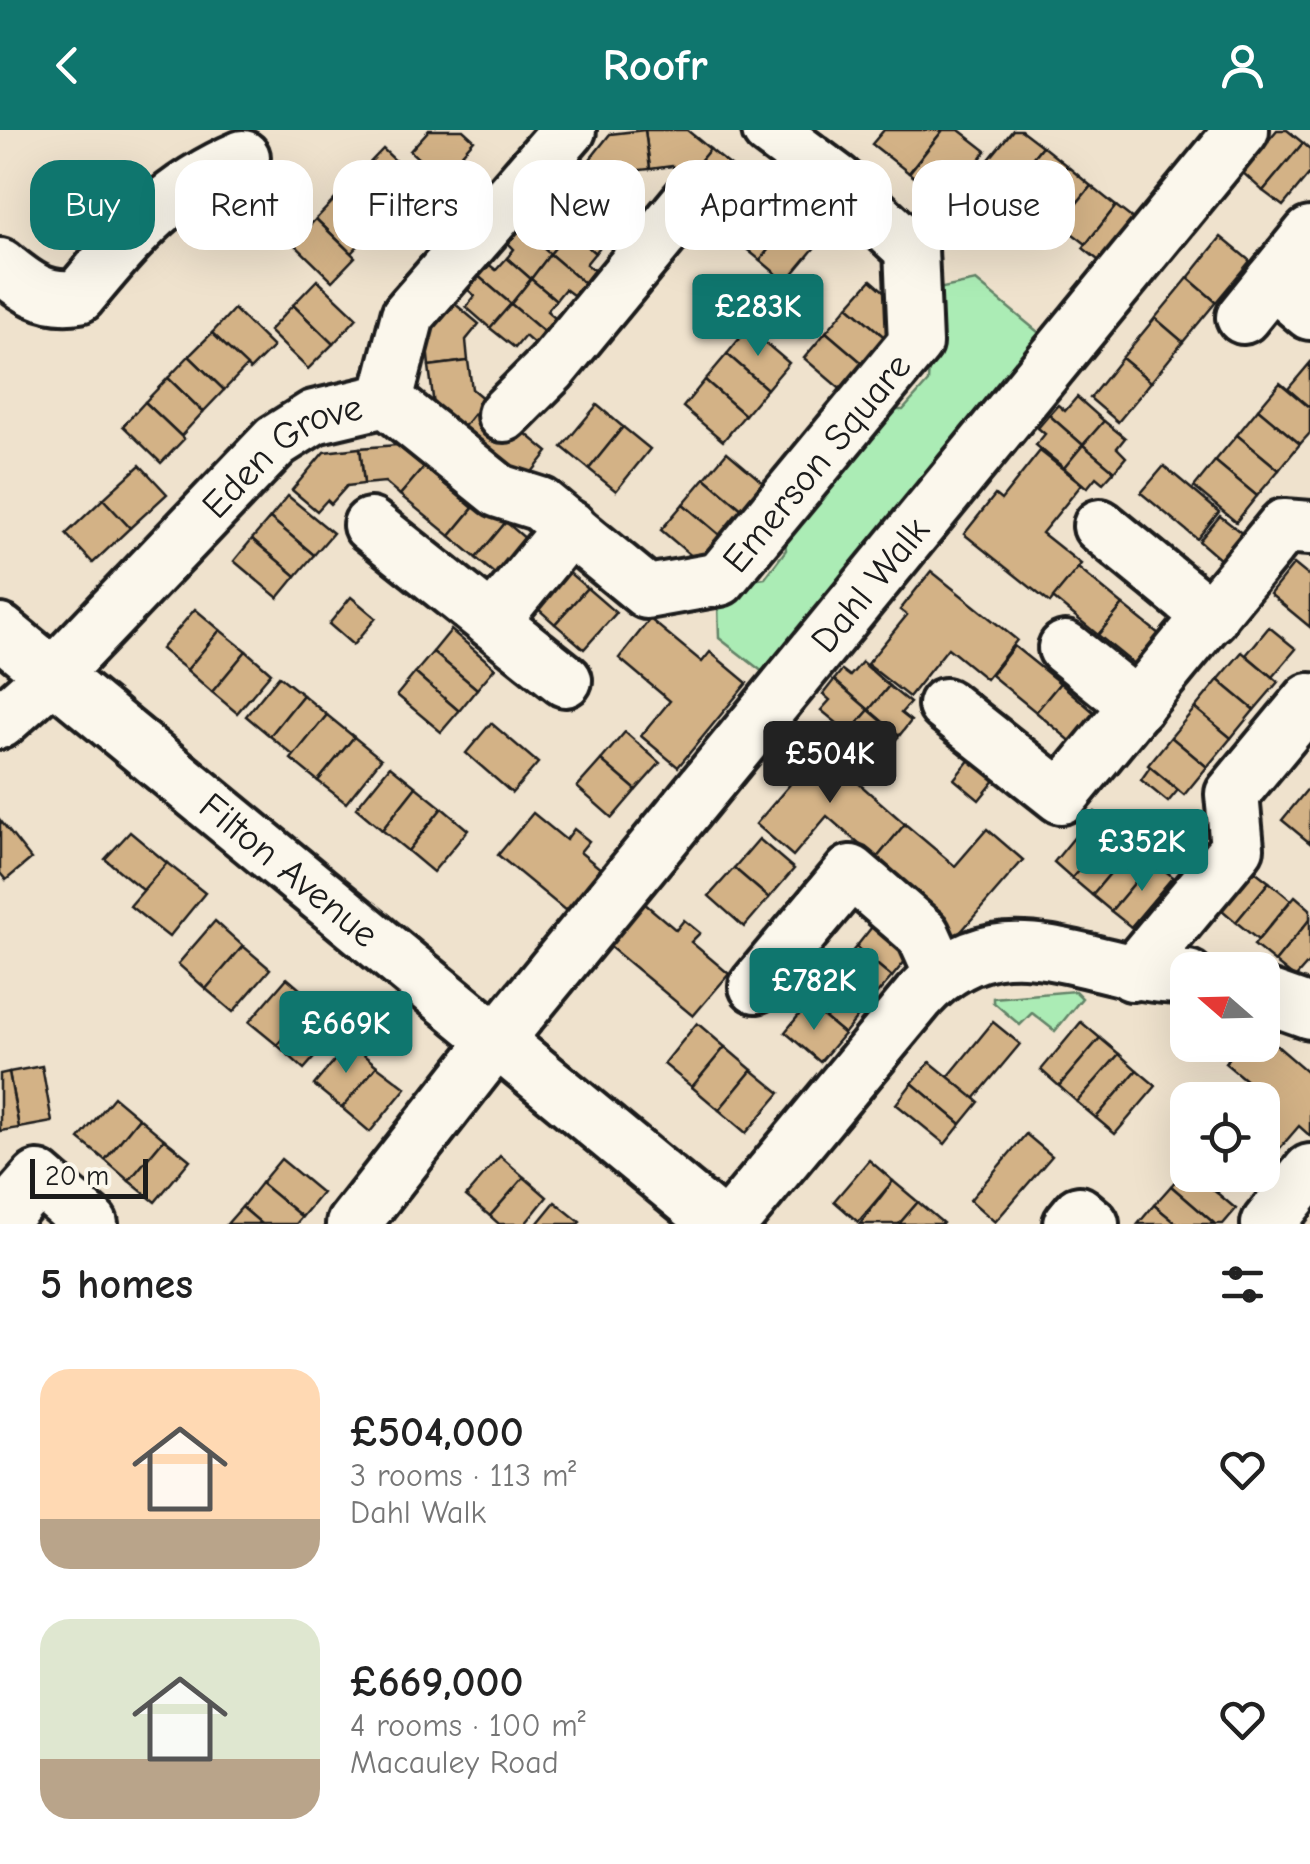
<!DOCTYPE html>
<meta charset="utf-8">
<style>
:root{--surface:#fff;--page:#f2f2f2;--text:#222;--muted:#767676;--accent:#0f766e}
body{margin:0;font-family:"Comic Neue",sans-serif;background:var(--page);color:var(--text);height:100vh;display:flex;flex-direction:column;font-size:38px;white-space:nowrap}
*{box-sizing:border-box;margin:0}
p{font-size:32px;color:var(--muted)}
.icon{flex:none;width:55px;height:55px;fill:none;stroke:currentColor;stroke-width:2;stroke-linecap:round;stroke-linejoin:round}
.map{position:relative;height:1094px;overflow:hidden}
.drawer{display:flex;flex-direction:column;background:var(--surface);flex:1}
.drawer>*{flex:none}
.hud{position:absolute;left:30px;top:30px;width:1250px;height:90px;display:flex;gap:20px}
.needle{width:65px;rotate:290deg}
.tools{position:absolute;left:1170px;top:822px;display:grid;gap:20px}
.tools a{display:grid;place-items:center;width:110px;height:110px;border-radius:20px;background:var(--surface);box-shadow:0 10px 40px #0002;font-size:50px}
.scale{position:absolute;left:30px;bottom:25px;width:118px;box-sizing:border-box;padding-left:10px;border:5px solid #1c1c1c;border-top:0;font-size:28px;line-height:35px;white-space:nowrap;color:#1c1c1c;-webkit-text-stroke:8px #fbf7ec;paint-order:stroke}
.price{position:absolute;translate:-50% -85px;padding:0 22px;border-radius:10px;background:var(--accent);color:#fff;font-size:32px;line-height:65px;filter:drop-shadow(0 2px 5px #0008)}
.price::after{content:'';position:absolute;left:50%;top:60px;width:30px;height:22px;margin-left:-15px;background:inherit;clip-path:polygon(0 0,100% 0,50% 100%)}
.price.selected{background:#222;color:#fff}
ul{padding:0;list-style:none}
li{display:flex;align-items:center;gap:30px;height:250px;padding:0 40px}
li span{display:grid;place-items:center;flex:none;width:280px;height:200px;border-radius:30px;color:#555}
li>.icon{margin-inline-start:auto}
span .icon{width:120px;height:120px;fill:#fffc;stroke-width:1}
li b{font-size:42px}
h2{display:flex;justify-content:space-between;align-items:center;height:120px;padding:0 40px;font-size:42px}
.tag{padding:0 35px;border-radius:30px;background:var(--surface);box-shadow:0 10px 40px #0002;font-size:35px;line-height:90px}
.tag.selected{background:var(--accent);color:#fff}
header{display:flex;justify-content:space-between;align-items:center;height:130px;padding:0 40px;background:var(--accent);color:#fff;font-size:45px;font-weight:700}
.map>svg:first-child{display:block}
.green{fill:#abecb5;stroke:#648468;stroke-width:2.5}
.building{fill:#d3b286;stroke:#1c1c1c;stroke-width:2.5}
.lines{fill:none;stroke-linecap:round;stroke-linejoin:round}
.minor-casing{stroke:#1c1c1c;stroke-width:60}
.minor{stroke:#fbf7ec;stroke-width:52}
.labels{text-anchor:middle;stroke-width:10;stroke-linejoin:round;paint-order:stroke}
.street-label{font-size:38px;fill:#1c1c1c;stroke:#fbf7ec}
</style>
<header><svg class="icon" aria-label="back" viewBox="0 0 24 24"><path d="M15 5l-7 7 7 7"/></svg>Roofr<svg class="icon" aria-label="person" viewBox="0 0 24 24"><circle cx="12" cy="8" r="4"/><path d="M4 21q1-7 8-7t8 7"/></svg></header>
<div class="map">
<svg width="1310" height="1094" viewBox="0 0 1310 1094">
<rect width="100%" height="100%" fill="#efe2cd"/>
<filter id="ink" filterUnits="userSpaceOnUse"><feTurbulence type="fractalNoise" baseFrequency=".01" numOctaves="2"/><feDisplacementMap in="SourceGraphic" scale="20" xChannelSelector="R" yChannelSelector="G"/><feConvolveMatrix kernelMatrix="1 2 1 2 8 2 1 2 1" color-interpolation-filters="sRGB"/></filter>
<g filter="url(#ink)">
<g class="green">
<path d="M 976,151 L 1055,216 L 777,553 L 719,508 L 718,474 L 738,452 L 765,448 L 786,420 L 784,395 L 879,280 L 903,280 L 928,252 L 933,160 Z"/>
<path d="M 1075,861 L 1082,868 L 1055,901 L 1032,883 L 1020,895 L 993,872 L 993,868 Z"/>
</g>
<g class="building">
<path d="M 429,0 L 463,0 L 474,10 L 440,48 L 410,21 Z"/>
<path d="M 645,0 L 687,0 L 710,19 L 686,48 L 672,36 L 650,39 Z"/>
<path d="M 645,0 L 650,39 L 631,41 L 618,58 L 587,33 L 610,4 Z"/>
<path d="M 884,0 L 943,0 L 909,43 L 872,14 Z"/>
<path d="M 943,0 L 959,0 L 986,21 L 946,72 L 909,43 Z"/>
<path d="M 1013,0 L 1021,0 L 1042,16 L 1008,58 L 982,38 Z"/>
<path d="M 1277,0 L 1287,0 L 1303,13 L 1263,61 L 1242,42 Z"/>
<path d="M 1303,13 L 1310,19 L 1310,43 L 1283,76 L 1263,61 Z"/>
<path d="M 1042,16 L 1067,36 L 1036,75 L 1011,55 Z"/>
<path d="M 383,19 L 422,56 L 400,80 L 361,42 Z"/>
<path d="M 710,19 L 768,66 L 744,95 L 686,48 Z"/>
<path d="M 583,32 L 608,53 L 587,78 L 555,51 L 566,38 L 573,44 Z"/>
<path d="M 1067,36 L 1091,56 L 1060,94 L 1036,75 Z"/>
<path d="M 361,42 L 396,76 L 373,100 L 338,66 Z"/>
<path d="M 555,51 L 587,78 L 569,101 L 545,80 L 553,71 L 544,63 Z"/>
<path d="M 608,53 L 634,75 L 624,86 L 633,93 L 621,107 L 587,78 Z"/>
<path d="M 1091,56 L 1116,76 L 1086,114 L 1060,94 Z"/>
<path d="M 338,66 L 373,100 L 351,123 L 316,89 Z"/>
<path d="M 768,66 L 794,88 L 760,130 L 733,108 Z"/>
<path d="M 1116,76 L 1142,96 L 1108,138 L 1083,118 Z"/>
<path d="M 587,78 L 621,107 L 611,119 L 604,112 L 595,123 L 569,101 Z"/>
<path d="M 545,80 L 569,101 L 550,124 L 518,96 L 526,86 L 534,93 Z"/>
<path d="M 794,88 L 821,110 L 786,152 L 760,130 Z"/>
<path d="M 316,89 L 355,127 L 332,151 L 293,113 Z"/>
<path d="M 518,96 L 550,124 L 531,149 L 507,128 L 514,119 L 505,110 Z"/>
<path d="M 569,101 L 595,123 L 586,134 L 594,140 L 584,153 L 550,124 Z"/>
<path d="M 1221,107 L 1250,131 L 1216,172 L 1188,148 Z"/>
<path d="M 550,124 L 584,153 L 573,165 L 565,159 L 556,170 L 531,149 Z"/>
<path d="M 507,128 L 531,149 L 511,174 L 477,145 L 487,133 L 496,140 Z"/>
<path d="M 477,145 L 511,174 L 490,198 L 466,177 L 475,166 L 466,158 Z"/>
<path d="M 1188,148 L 1216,172 L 1183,212 L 1155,188 Z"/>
<path d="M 531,149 L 556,170 L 547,181 L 555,188 L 544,202 L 511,174 Z"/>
<path d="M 317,150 L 357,188 L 333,214 L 293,175 Z"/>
<path d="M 871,150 L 911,185 L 889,211 L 848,176 Z"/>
<path d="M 448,168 L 479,194 L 466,210 L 468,231 L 429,236 L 425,197 Z"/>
<path d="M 511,174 L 544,202 L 534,214 L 525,206 L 515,218 L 490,198 Z"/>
<path d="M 293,175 L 333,214 L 308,239 L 269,201 Z"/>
<path d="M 848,176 L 889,211 L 867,237 L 826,202 Z"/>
<path d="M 234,179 L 273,217 L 250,240 L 212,203 Z"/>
<path d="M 1155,188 L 1183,212 L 1151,252 L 1122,228 Z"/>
<path d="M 748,198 L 789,233 L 767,259 L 727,224 Z"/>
<path d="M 826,202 L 867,237 L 845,263 L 804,228 Z"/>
<path d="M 212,203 L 247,236 L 224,260 L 189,226 Z"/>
<path d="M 727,224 L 767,259 L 745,285 L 705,250 Z"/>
<path d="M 189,226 L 224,260 L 203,282 L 168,248 Z"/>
<path d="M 1122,228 L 1151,252 L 1118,292 L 1090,268 Z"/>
<path d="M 468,231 L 472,259 L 485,270 L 462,299 L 434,276 L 429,236 Z"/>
<path d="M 1310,233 L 1310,278 L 1288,259 Z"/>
<path d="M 168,248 L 203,282 L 181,306 L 145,272 Z"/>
<path d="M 705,250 L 745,285 L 723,311 L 683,277 Z"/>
<path d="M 1280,253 L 1310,278 L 1310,303 L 1300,314 L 1258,279 Z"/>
<path d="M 1077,267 L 1104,291 L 1083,315 L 1049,285 L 1058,275 L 1065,281 Z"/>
<path d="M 485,270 L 548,322 L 525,351 L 462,299 Z"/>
<path d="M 145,272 L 184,309 L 161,333 L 123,296 Z"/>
<path d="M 597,275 L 623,297 L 589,339 L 562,317 Z"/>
<path d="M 1258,279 L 1300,314 L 1279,340 L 1237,305 Z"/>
<path d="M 1049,285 L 1083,315 L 1064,338 L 1036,315 L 1045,304 L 1038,298 Z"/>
<path d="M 1104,291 L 1125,308 L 1117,318 L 1126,327 L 1114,341 L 1083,315 Z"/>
<path d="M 623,297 L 650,319 L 616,361 L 589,339 Z"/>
<path d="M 1237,305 L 1279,340 L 1257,366 L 1215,331 Z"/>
<path d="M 397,315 L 424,337 L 400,365 L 385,352 L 364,354 L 360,318 Z"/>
<path d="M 1083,315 L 1114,341 L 1103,353 L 1096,347 L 1087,358 L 1064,338 Z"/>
<path d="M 360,318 L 364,354 L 347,356 L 331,374 L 327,370 L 317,381 L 292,360 L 324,322 Z"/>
<path d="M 1040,321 L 1082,354 L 1042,403 L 1081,434 L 1050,473 L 964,404 L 995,365 L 1001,370 Z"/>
<path d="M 727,322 L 767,356 L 745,382 L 705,348 Z"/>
<path d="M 1215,331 L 1257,366 L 1236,392 L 1194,357 Z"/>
<path d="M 140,335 L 167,364 L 130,398 L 103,369 Z"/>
<path d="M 1164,336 L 1219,382 L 1197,409 L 1141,363 Z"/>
<path d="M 424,337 L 473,378 L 450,406 L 400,365 Z"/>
<path d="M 705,348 L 745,382 L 723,408 L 683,374 Z"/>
<path d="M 288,366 L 333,403 L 314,425 L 270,388 Z"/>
<path d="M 103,369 L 130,398 L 93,433 L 66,404 Z"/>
<path d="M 480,370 L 506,392 L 476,428 L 450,406 Z"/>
<path d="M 683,374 L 723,408 L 701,434 L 661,400 Z"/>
<path d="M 1220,386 L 1244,405 L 1222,431 L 1199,411 Z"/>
<path d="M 270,388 L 314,425 L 296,446 L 252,409 Z"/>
<path d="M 506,392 L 534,416 L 504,452 L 476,428 Z"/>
<path d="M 252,409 L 296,446 L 278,468 L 234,431 Z"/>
<path d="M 558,433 L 587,458 L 555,494 L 527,469 Z"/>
<path d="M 1294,434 L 1310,447 L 1310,497 L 1270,464 Z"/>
<path d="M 1078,438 L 1123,475 L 1098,505 L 1053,468 Z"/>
<path d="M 931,441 L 1017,510 L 986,549 L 948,518 L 909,567 L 867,534 L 907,485 L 900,480 Z"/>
<path d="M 587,458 L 616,483 L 584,519 L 555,494 Z"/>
<path d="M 351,467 L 376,488 L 353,515 L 329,494 Z"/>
<path d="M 1123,475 L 1170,513 L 1145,543 L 1098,505 Z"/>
<path d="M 195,479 L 220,500 L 187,540 L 161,519 Z"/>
<path d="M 650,489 L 702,532 L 710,522 L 747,553 L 678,637 L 641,606 L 670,571 L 619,528 Z"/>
<path d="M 1269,497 L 1296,519 L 1272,547 L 1246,525 Z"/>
<path d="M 220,500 L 246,521 L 212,562 L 187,540 Z"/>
<path d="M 451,500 L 495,538 L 477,559 L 433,522 Z"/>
<path d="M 1014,516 L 1060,553 L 1036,582 L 991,545 Z"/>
<path d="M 246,521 L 271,543 L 237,583 L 212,562 Z"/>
<path d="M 433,522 L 477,559 L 459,581 L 415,543 Z"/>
<path d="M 1242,522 L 1278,552 L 1254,580 L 1218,550 Z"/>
<path d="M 862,532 L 889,556 L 869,580 L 834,550 L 842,540 L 850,546 Z"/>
<path d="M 415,543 L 459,581 L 441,602 L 397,565 Z"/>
<path d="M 279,546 L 303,565 L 270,606 L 246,586 Z"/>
<path d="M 834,550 L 869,580 L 849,603 L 821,580 L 830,570 L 823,564 Z"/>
<path d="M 1218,550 L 1254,580 L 1231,608 L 1195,578 Z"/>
<path d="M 1060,553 L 1103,590 L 1080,619 L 1036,582 Z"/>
<path d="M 889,556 L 910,573 L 901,583 L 911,591 L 899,606 L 869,580 Z"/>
<path d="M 303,565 L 327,585 L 294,626 L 270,606 Z"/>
<path d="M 1195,578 L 1231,608 L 1207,637 L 1171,607 Z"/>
<path d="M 869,580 L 899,606 L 888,619 L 881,612 L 872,623 L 849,603 Z"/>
<path d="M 327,585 L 354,607 L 318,651 L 291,629 Z"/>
<path d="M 491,593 L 538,633 L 512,663 L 466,623 Z"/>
<path d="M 625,602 L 660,633 L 636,660 L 601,630 Z"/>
<path d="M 354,607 L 381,629 L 346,673 L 318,651 Z"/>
<path d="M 1171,607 L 1207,637 L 1184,665 L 1148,635 Z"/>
<path d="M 827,611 L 864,643 L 856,651 L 905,694 L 876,729 L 827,686 L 793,726 L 756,694 Z"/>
<path d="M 975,623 L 1000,644 L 979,670 L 954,649 Z"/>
<path d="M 601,630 L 636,660 L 612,688 L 577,657 Z"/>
<path d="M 390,636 L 416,657 L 382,700 L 356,678 Z"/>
<path d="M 1150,637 L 1178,660 L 1168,672 L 1141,650 Z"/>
<path d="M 1310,656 L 1310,713 L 1282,690 Z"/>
<path d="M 416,657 L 442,678 L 408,721 L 382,700 Z"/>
<path d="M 442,678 L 468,700 L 433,742 L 408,721 Z"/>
<path d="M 1095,682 L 1115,698 L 1072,748 L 1054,732 Z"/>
<path d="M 533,683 L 566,710 L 574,699 L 589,711 L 580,722 L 618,753 L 583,795 L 498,725 Z"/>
<path d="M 0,690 L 31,729 L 6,750 L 0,743 Z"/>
<path d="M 905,694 L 955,736 L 987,699 L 1023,730 L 951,813 L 925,771 L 876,729 Z"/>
<path d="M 1115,698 L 1134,715 L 1092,765 L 1072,748 Z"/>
<path d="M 130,702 L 167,733 L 143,760 L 105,729 Z"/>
<path d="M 759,709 L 794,739 L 769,768 L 734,738 Z"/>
<path d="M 1134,715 L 1153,731 L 1111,781 L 1092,765 Z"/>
<path d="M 1153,731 L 1173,747 L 1131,797 L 1111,781 Z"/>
<path d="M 167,733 L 205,763 L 169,807 L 130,776 Z"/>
<path d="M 1247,735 L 1269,752 L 1236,792 L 1215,774 Z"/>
<path d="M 734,738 L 769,768 L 744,797 L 709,766 Z"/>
<path d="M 1173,747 L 1191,763 L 1150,814 L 1131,797 Z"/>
<path d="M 1269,752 L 1291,770 L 1258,810 L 1236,792 Z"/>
<path d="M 1295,766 L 1310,779 L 1310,789 L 1275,832 L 1254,815 Z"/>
<path d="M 644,773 L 676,800 L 684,790 L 700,803 L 691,812 L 729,844 L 693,886 L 609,816 Z"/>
<path d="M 879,788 L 915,819 L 892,847 L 856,817 Z"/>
<path d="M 1310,789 L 1310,831 L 1295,848 L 1275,832 Z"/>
<path d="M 215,791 L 243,816 L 206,859 L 178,834 Z"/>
<path d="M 243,816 L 270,839 L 233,882 L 206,859 Z"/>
<path d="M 856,817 L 892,847 L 867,875 L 832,845 Z"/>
<path d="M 832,845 L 867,875 L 844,904 L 808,874 Z"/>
<path d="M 287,848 L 315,872 L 277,915 L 249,892 Z"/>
<path d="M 315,872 L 342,896 L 304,939 L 277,915 Z"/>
<path d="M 808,874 L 844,904 L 820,932 L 785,902 Z"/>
<path d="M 993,892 L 1020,914 L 974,969 L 948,947 Z"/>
<path d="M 1081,892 L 1100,908 L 1059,956 L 1041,940 Z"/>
<path d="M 697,893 L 725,917 L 692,957 L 664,934 Z"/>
<path d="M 1262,903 L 1310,944 L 1310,1006 L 1299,996 L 1262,1039 L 1262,970 L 1253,970 L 1260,962 L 1225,933 L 1241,915 L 1262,915 Z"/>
<path d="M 1100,908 L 1119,924 L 1077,972 L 1059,956 Z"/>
<path d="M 349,913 L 377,936 L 342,978 L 314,955 Z"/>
<path d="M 725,917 L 752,940 L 719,980 L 692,957 Z"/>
<path d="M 1119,924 L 1137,940 L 1096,988 L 1077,972 Z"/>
<path d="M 930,932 L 979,972 L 961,994 L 912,953 Z"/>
<path d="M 42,936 L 52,992 L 19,998 L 9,942 Z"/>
<path d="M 377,936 L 406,958 L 370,1002 L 342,978 Z"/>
<path d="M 752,940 L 780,963 L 746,1003 L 719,980 Z"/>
<path d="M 1137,940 L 1156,956 L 1115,1004 L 1096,988 Z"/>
<path d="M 9,942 L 19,998 L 0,1001 L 0,944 Z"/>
<path d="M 912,953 L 961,994 L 945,1014 L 896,974 Z"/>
<path d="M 114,967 L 139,988 L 105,1030 L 79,1009 Z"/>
<path d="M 139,988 L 164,1009 L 129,1051 L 105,1030 Z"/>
<path d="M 1026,1004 L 1052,1026 L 995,1092 L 970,1070 Z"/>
<path d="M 164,1009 L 190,1030 L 155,1072 L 129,1051 Z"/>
<path d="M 500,1026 L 524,1047 L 490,1086 L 466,1066 Z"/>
<path d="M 281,1029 L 322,1063 L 302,1087 L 261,1053 Z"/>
<path d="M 869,1030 L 893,1051 L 858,1092 L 834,1071 Z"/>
<path d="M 1187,1037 L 1188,1045 L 1196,1045 L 1236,1079 L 1223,1094 L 1215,1094 L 1171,1056 Z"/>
<path d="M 1196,1045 L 1233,1045 L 1217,1063 Z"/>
<path d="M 524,1047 L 547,1067 L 525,1094 L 499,1094 L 490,1086 Z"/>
<path d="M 893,1051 L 918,1072 L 899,1094 L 860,1094 Z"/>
<path d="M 261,1053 L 302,1087 L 296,1094 L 262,1094 L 242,1077 Z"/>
<path d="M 1171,1056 L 1215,1094 L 1177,1094 L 1154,1075 Z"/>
<path d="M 555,1072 L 580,1092 L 578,1094 L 537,1094 Z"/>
<path d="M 918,1072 L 943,1093 L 942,1094 L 899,1094 Z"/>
<path d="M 1154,1075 L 1177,1094 L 1138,1094 Z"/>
<path d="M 242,1077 L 262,1094 L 227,1094 Z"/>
</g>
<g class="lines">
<defs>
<g id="minor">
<path d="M 0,135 C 25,156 45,172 79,166 C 131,104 166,60 243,27"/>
<path d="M 1272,151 L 1310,183"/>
<path d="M 1243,187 L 1310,104"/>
<path id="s1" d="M 386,270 L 499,361 L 540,374 L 647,462 L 720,449 L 915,213 L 911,119 L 836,50 L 769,0"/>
<path d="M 504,285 L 551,238 L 688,72"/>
<path d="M 370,395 L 565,550"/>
<path d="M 1100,396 L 1211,487"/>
<path d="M 492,492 L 570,397"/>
<path id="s2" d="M 0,501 L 719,1094"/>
<path d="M 1065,518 L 1137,576"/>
<path d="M 945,575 L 1061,667 L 1284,396 L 1310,398"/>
<path id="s3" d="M 0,592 L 53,545 L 276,311 L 314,287 L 386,270 L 408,185 L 569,0"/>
<path d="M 1132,844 L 1237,718 L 1232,664 L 1310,570"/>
<path d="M 756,856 L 851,742 L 923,804 L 941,844"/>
<path d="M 1262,865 L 1310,882"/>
<path d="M 0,1091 L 38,1048 L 91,1094"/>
<path id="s4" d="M 353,1094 L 497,910 L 1242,0"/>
<path d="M 730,1094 L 919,866 C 1005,773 1088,849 1188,847"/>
<path d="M 1070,1094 L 1079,1083 L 1092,1094"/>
<path d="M 1268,1094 L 1310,1041"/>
</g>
</defs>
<use href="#minor" class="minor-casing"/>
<use href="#minor" class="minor"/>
</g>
</g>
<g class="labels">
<g class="street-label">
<text dy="13" stroke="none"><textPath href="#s1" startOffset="552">Emerson Square</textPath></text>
<text dy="13" stroke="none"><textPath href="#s3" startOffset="392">Eden Grove</textPath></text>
<text dy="13" stroke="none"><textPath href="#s4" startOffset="822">Dahl Walk</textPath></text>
<text dy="13" stroke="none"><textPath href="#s2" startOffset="375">Filton Avenue</textPath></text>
</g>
</g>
</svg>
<div class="tools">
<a><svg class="needle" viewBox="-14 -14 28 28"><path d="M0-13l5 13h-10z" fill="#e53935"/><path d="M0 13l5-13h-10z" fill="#767676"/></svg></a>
<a><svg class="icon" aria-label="locate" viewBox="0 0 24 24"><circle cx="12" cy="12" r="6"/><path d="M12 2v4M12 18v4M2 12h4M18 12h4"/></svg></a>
</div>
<div class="scale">20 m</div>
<b class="price" style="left:758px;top:229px">£283K</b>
<b class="price selected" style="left:830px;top:676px">£504K</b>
<b class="price" style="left:1142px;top:764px">£352K</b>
<b class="price" style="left:814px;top:903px">£782K</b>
<b class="price" style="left:346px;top:946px">£669K</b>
<div class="hud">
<a class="tag selected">Buy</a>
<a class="tag">Rent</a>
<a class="tag">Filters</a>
<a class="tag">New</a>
<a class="tag">Apartment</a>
<a class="tag">House</a>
</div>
</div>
<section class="drawer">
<h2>5 homes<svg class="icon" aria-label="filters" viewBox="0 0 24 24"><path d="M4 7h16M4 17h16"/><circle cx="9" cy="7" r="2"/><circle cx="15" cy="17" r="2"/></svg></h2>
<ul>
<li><span style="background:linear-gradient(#ffd9b3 75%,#b9a48a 0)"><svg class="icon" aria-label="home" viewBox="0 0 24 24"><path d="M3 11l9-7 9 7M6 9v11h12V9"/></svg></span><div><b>£504,000</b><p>3 rooms · 113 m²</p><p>Dahl Walk</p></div><svg class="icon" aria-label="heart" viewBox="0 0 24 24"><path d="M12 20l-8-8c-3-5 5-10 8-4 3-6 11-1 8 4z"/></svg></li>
<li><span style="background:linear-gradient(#dfe7d0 70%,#b9a48a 0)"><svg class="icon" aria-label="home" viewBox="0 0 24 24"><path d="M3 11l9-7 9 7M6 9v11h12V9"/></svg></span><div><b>£669,000</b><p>4 rooms · 100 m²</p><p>Macauley Road</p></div><svg class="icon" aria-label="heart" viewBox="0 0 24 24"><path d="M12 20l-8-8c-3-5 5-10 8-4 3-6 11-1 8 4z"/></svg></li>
</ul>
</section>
